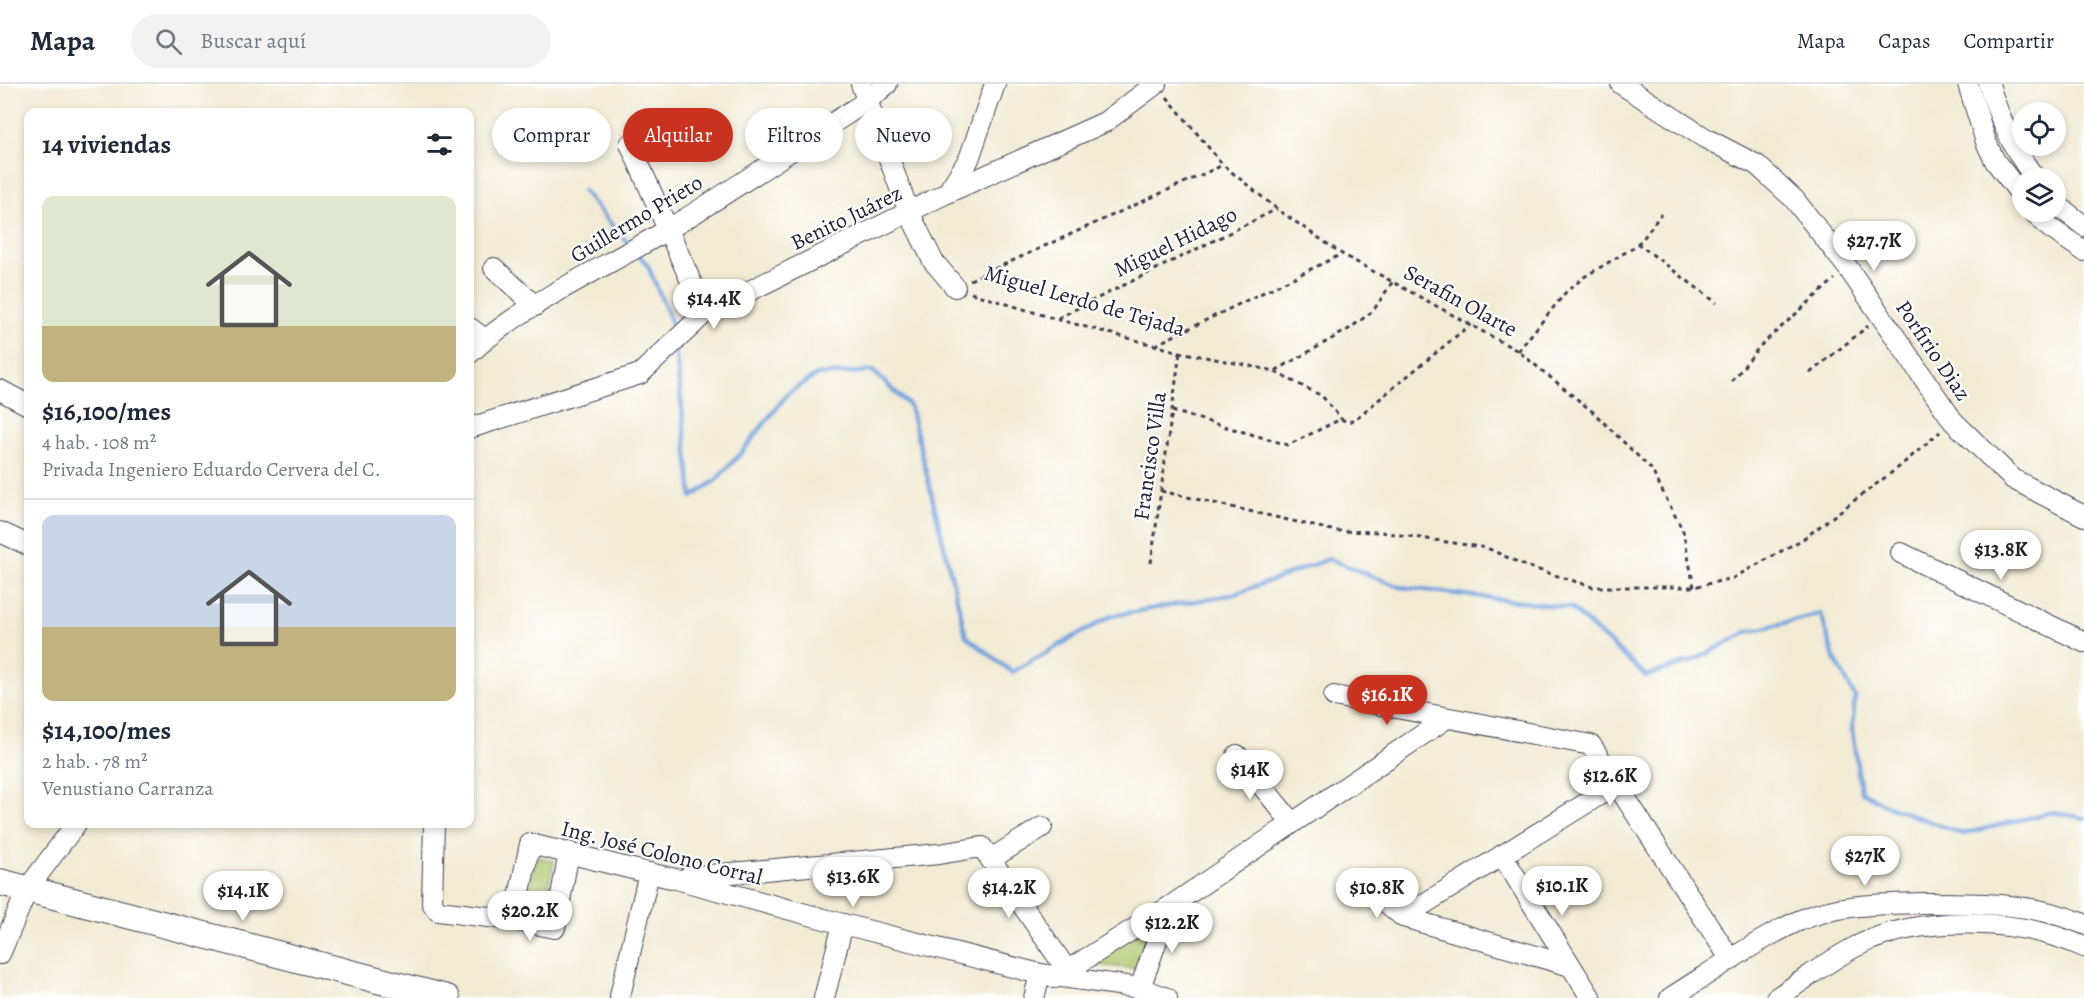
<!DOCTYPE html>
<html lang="es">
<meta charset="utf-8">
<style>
:root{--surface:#fff;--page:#f2f2f3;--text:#1f2937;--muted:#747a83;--line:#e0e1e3;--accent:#c8321e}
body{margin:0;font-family:Alegreya,serif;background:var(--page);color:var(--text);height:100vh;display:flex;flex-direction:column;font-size:22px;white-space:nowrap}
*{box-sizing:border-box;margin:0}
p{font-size:20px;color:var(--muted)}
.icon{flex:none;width:33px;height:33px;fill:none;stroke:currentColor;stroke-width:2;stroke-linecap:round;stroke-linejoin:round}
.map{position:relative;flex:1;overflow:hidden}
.drawer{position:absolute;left:24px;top:24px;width:450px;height:720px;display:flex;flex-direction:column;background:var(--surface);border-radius:12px;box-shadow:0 3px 9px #0003}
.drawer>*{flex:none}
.guide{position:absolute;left:492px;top:24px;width:570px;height:54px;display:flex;gap:12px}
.fabs{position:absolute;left:2012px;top:18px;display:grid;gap:12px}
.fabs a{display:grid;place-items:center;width:54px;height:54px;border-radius:50%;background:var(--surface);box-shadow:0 3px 9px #0003;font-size:30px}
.price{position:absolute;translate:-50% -51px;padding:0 14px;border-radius:21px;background:#fff;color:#222;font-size:20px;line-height:39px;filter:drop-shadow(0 2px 3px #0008)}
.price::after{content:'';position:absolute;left:50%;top:36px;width:18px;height:14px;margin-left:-9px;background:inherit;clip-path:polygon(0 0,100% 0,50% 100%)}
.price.active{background:var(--accent);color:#fff}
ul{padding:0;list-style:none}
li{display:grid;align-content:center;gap:12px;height:318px;padding:0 18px}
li+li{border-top:2px solid var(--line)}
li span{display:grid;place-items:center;height:186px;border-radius:12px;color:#555}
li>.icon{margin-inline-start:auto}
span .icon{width:108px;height:108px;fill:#fffc;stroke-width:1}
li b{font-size:26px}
h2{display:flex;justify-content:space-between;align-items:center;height:72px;padding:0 18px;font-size:26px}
.tag{padding:0 21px;border-radius:27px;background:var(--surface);box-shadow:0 3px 9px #0003;font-size:21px;line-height:54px}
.tag.active{background:var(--accent);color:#fff}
header{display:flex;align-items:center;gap:36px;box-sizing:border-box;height:84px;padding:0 30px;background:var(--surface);border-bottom:2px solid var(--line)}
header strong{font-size:28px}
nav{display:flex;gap:33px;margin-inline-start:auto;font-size:21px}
.search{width:420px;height:54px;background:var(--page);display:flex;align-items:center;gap:15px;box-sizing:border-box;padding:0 21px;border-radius:33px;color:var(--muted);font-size:22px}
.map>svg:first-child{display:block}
.green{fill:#afc96f;stroke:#687655;stroke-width:1.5}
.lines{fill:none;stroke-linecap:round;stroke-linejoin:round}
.stream{stroke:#73a3dd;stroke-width:4.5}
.minor-casing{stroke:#414052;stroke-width:22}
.major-casing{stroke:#414052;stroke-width:28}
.path{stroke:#414052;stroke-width:3;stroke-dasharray:4.5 4.5;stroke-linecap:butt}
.minor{stroke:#fff;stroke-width:20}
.major{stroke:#fff;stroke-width:26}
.labels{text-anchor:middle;stroke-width:4.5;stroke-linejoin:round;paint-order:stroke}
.street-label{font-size:22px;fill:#22223b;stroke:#fff}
</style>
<header>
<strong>Mapa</strong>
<div class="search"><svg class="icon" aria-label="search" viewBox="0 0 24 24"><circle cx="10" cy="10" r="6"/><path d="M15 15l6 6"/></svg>Buscar aquí</div>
<nav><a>Mapa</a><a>Capas</a><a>Compartir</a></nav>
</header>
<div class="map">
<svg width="2084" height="914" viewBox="0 0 2084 914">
<rect width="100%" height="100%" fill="#fff"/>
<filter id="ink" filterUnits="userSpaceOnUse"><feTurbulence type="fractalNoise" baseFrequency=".0167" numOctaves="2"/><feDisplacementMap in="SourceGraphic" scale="12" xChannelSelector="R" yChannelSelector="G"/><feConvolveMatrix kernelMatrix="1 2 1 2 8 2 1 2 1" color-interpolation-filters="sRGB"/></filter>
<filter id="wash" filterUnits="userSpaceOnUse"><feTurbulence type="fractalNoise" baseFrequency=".008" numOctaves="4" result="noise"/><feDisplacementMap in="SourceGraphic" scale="24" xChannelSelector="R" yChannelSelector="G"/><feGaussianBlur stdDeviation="1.35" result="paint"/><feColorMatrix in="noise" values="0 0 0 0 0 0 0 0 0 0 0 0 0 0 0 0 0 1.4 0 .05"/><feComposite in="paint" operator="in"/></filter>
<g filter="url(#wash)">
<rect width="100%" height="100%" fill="#f2ebd4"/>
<g class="green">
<path d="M 536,773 L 554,777 L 542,830 L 526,825 Z"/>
<path d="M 1153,839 L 1137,885 L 1089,880 Z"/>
</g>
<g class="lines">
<g class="stream">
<path d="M 583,107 L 630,162"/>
<path d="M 638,170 L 648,182 L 673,242 L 674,249"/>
<path d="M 675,263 L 692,413 L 715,397 L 742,368 L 788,309 L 817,291 L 873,287 L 910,322 L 966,552 L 1012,588 L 1111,532 L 1235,510 L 1329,475 L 1400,503 L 1571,524 L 1646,592 L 1695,576 L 1747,548 L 1821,530 L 1833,571 L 1855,613 L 1852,647 L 1861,707 L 1885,721 L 1963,750 L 2052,728 L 2084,734"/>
</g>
</g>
</g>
<g filter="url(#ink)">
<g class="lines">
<defs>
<g id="minor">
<path d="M 861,0 L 909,128 L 933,177 L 955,203"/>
<path d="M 1621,0 L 1705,54 L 1757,81 L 1794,115 L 1848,184 L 1953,337 L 2013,395 L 2084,432"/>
<path d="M 1968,0 L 1986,58 L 1995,77 L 2022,112"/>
<path d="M 1989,0 C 1999,35 2013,65 2035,94"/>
<path d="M 630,60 L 705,229"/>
<path d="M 947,109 L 969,75 L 995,0"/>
<path d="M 2055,119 L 2084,142"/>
<path d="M 2034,128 L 2050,144 L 2084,167"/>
<path d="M 494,184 L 535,222"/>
<path d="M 470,244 L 485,255"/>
<path d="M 470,269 C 527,217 601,186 667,146 C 735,105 800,60 867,17 L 887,0"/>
<path d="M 0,306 L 28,321"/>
<path d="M 470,344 L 640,290 L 705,229 L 947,109 L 1105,38 L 1156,0"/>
<path d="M 0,448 L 28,461"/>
<path d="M 1901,469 L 2084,558"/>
<path d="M 1334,612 L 1591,661 L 1731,876"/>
<path d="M 1237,671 L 1292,739"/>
<path d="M 434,740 L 432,819 L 438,827 L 514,836"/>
<path d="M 569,768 L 555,844 L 514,836 L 530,760 C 579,771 627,785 676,795 L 843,840 L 1040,890 L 1140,904 L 1167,914"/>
<path d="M 1502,771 L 1591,914"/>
<path d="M 991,775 L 1042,743"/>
<path d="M 688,793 L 939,770 L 982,763 L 1067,886"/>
<path d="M 1376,810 L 1403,833 L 1570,882"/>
<path d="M 1403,833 L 1617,700"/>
<path d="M 0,870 L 28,804 L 76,740"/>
<path d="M 1055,894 L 1169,823 L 1447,634"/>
<path d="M 1140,904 L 1169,823"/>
<path d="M 620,912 L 649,789"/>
<path d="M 824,914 L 843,840"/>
<path d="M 1034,914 L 1040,890"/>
<path d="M 1670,914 C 1710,889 1754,858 1796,838 C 1835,820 1879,820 1922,819 C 1977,819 2032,818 2084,840"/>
<path d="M 1776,914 C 1803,897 1829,876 1857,862 C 1922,830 2019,834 2084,863"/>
</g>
<path id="major" d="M 0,798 L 447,914"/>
</defs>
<use href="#minor" class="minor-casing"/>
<use href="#major" class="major-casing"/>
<g class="path">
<path d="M 1167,13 L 1223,81 L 1277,125 L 1342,170 L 1518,267 L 1593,328 L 1651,385 L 1683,447 L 1694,503"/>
<path d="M 1637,159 L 1717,219"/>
<path d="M 970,196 L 1223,81"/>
<path d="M 971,209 L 1056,235 L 1180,268 L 1275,287 L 1349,245 L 1373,227 L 1393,197"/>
<path d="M 1058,234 L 1277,125"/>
<path d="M 1155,261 L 1342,170"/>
<path d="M 1518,267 L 1566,208 L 1584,193 L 1631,165 L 1642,156 L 1661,130"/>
<path d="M 1275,288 L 1322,312 L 1341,335"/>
<path d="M 1810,289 L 1868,242"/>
<path d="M 1732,297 L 1760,262 L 1835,195"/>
<path d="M 1172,327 L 1288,361 L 1341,335"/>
<path d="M 1341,335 L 1348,338 L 1354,336 L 1471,240"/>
<path d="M 1161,407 L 1336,447 L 1381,448 L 1487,464 L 1526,482 L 1593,503 L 1694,503 L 1733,494 L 1803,455 L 1899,383 L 1940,348"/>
<path d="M 1151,479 L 1180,268"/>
</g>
<use href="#minor" class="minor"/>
<use href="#major" class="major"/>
</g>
</g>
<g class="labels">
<g class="street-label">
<text transform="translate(846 133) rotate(-26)" y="8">Benito Juárez</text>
<text transform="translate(636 134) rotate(-31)" y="8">Guillermo Prieto</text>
<text transform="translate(1175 157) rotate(-26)" y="8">Miguel Hidago</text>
<text transform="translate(1085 216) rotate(16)" y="8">Miguel Lerdo de Tejada</text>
<text transform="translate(1461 216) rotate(29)" y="8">Serafin Olarte</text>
<text transform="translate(1934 266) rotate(56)" y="8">Porfirio Diaz</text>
<text transform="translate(1149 372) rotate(-82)" y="8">Francisco Villa</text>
<text transform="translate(662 768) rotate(14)" y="8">Ing. José Colono Corral</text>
</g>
</g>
</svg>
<div class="fabs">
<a><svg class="icon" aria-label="locate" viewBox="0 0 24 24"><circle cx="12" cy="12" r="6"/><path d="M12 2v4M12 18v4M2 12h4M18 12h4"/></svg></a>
<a><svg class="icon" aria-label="layers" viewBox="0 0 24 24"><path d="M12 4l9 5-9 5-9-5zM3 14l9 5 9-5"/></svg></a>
</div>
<b class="price" style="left:1874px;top:188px">$27.7K</b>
<b class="price" style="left:714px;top:246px">$14.4K</b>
<b class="price" style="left:2001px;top:497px">$13.8K</b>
<b class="price active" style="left:1387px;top:642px">$16.1K</b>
<b class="price" style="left:1250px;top:717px">$14K</b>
<b class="price" style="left:1610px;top:723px">$12.6K</b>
<b class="price" style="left:1865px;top:803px">$27K</b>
<b class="price" style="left:853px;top:824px">$13.6K</b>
<b class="price" style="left:1562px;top:833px">$10.1K</b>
<b class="price" style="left:1009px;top:835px">$14.2K</b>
<b class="price" style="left:1377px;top:835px">$10.8K</b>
<b class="price" style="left:243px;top:838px">$14.1K</b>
<b class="price" style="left:530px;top:858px">$20.2K</b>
<b class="price" style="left:1172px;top:870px">$12.2K</b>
<div class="guide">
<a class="tag">Comprar</a>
<a class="tag active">Alquilar</a>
<a class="tag">Filtros</a>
<a class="tag">Nuevo</a>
</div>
<section class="drawer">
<h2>14 viviendas<svg class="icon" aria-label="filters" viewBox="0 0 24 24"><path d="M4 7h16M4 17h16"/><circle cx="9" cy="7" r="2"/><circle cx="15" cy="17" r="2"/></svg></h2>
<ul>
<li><span style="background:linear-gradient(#dfe7d0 70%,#c2b280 0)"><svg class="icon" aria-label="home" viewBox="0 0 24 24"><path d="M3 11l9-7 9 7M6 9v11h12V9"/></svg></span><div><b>$16,100/mes</b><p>4 hab. · 108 m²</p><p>Privada Ingeniero Eduardo Cervera del C.</p></div></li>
<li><span style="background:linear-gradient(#c9d6e8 60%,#c2b280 0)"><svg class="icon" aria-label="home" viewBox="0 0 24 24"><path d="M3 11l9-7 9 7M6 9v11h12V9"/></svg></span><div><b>$14,100/mes</b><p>2 hab. · 78 m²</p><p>Venustiano Carranza</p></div></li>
</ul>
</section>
</div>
